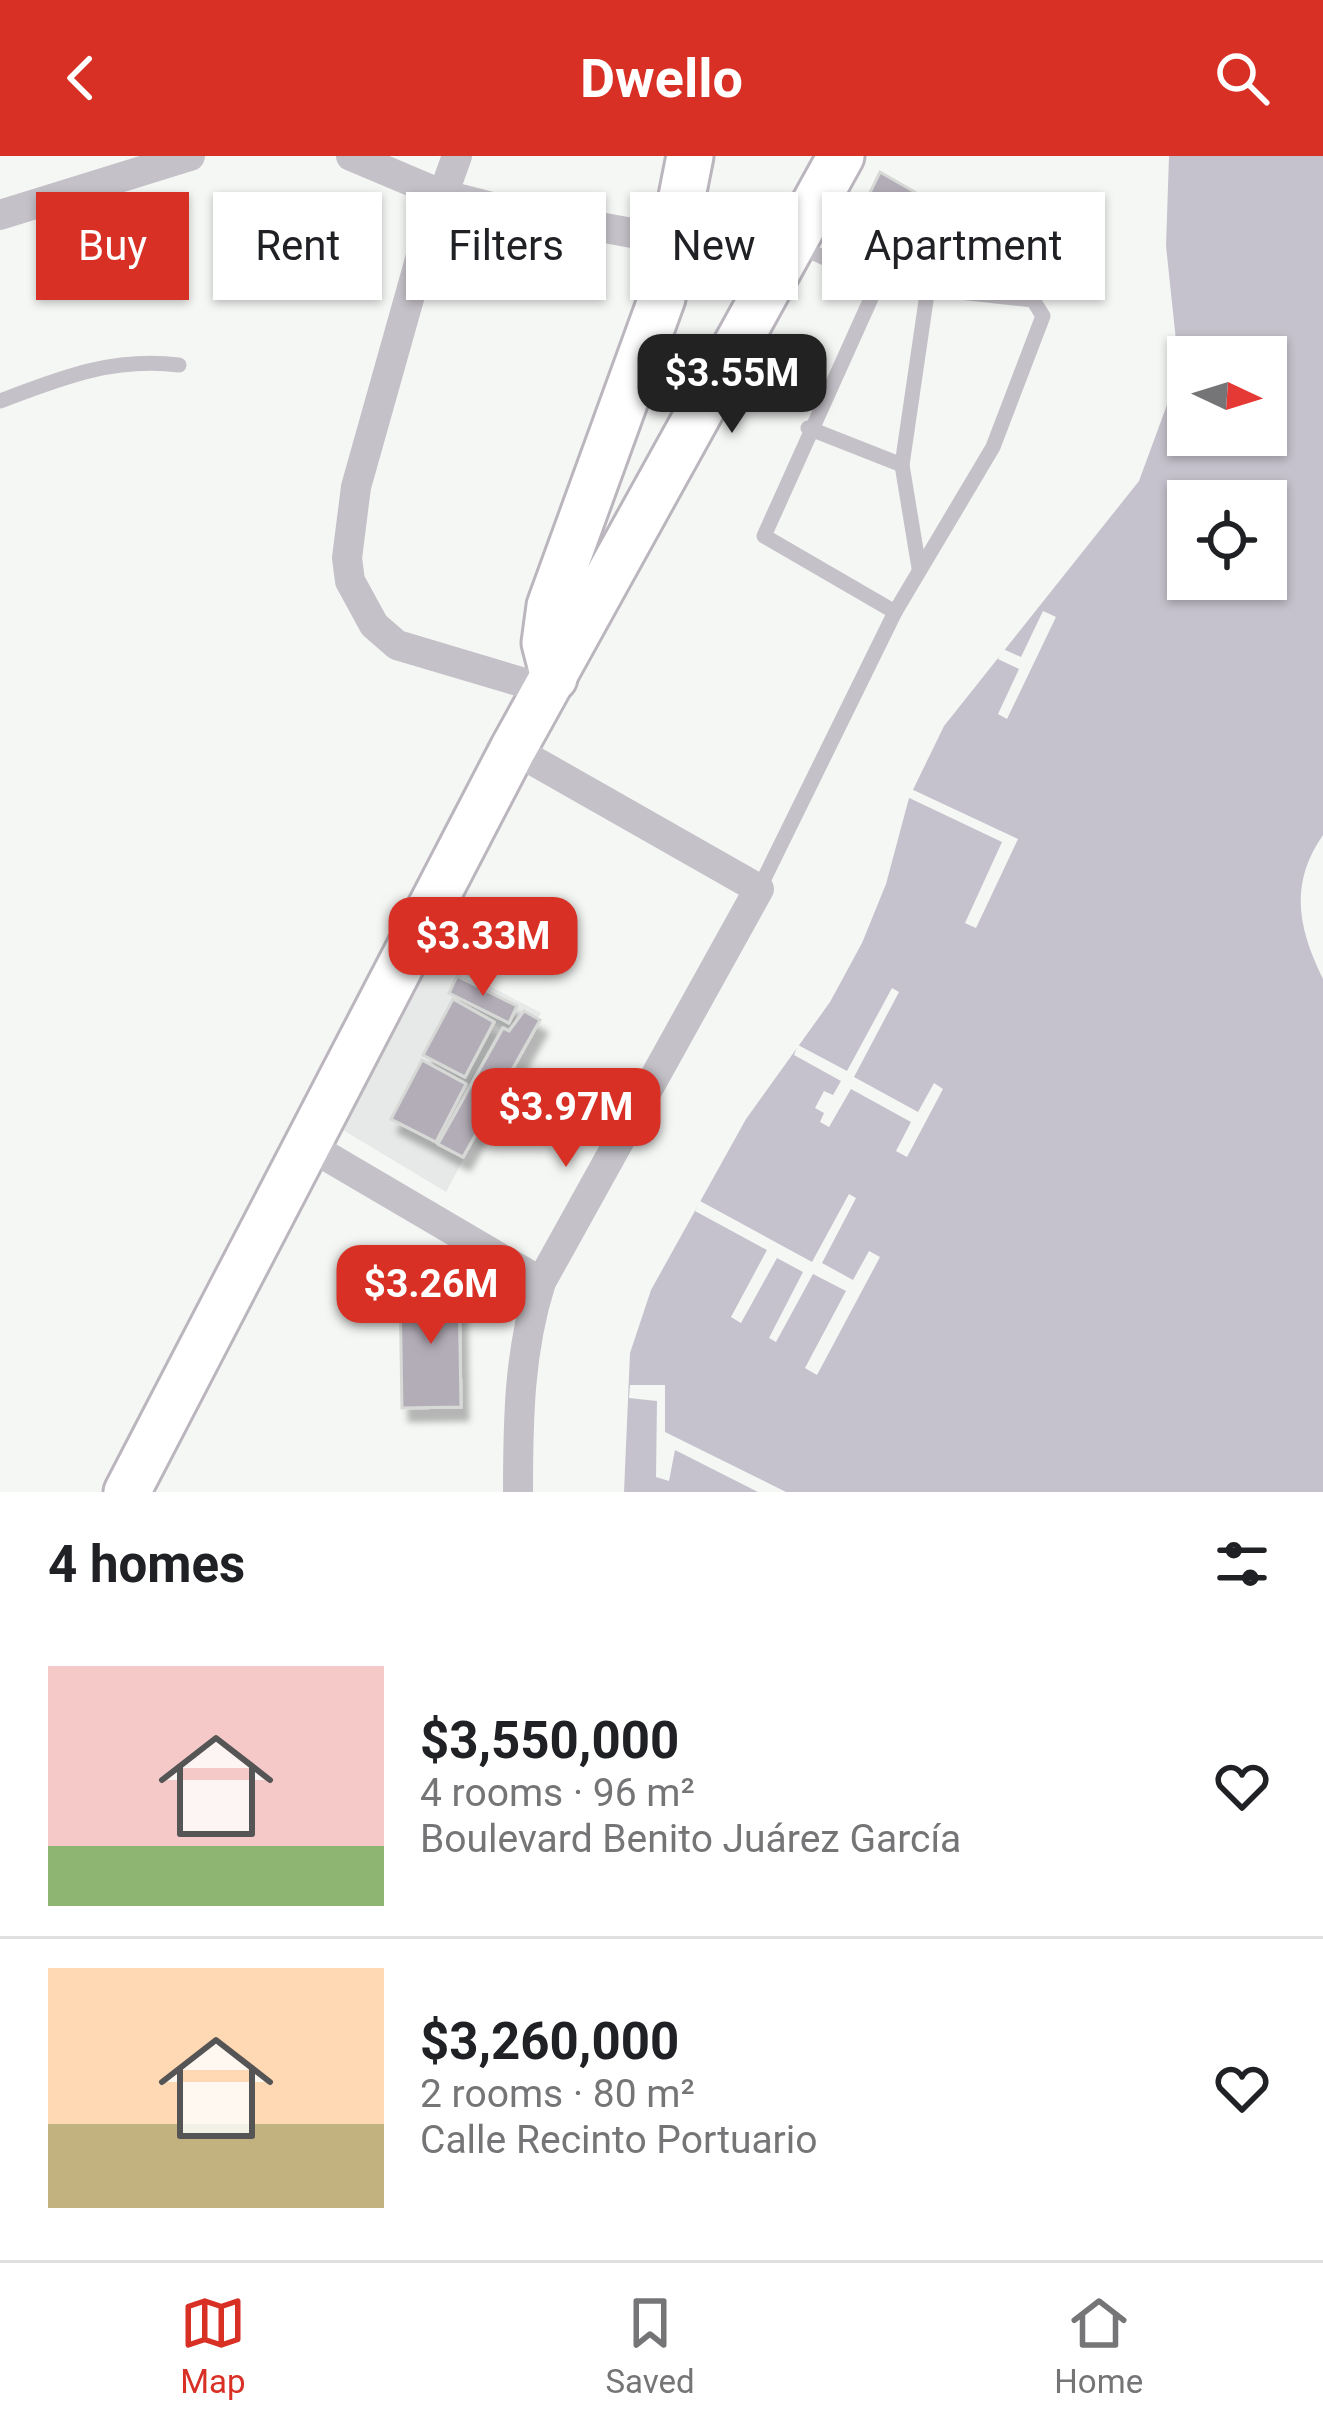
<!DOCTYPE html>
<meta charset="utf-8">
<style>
:root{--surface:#fff;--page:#f2f2f2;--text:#202124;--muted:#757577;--line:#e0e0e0;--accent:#d93025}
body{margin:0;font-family:Roboto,sans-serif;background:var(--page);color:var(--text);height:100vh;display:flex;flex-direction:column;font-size:45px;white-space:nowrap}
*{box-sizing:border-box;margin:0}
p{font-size:39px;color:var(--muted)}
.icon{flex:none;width:66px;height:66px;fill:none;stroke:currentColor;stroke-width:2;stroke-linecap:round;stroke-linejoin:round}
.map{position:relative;height:1336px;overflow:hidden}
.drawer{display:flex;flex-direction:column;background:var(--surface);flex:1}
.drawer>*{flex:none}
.banner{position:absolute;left:36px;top:36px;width:1251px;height:108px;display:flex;gap:24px}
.needle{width:78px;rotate:94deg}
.fabs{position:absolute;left:1167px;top:180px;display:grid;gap:24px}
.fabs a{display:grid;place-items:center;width:120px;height:120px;border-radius:0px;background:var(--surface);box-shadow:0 3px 9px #0004;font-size:60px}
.price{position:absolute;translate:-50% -102px;padding:0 27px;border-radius:24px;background:var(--accent);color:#fff;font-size:39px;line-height:78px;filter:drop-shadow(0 3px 6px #0008)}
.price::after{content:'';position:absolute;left:50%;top:72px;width:36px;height:27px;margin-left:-18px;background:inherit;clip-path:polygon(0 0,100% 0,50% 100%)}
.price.current{background:#222;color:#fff}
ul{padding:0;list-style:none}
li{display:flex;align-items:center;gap:36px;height:300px;padding:0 48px}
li+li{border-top:3px solid var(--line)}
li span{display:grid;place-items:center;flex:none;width:336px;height:240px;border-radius:0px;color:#555}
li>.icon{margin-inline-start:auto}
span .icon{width:144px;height:144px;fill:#fffc;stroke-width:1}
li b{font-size:51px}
h2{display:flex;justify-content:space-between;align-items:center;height:144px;padding:0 48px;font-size:51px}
.chip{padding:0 42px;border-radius:0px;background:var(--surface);box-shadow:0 3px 9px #0004;font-size:42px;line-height:108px}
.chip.current{background:var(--accent);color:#fff}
header{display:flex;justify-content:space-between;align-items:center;height:156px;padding:0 48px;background:var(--accent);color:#fff;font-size:54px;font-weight:700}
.tab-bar{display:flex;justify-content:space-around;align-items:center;height:168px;border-top:3px solid var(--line);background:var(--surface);font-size:33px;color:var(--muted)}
.tab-bar a{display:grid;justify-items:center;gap:6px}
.tab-bar .current{color:var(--accent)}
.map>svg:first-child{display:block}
.built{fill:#e7e8e8}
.water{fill:#c6c2cd;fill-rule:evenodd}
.pier{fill:#f5f7f5}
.building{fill:#b3adb7;stroke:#d7d9d7;stroke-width:3;filter:url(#shadow)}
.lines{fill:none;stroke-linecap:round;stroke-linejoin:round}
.secondary-casing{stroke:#bbb6be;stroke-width:51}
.lane{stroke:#c5c1c8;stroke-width:15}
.street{stroke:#c5c1c8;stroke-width:30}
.secondary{stroke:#fff;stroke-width:45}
</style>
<header><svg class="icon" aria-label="back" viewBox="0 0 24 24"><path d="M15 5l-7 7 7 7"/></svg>Dwello<svg class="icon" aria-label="search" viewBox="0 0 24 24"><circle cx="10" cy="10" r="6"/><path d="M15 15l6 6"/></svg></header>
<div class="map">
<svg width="1323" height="1336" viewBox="0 0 1323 1336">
<defs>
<filter id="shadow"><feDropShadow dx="7" dy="13" stdDeviation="3" flood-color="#0004"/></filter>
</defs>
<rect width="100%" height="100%" fill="#f5f7f5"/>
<path class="built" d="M 434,801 L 541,857 L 446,1036 L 338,971 Z"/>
<path class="water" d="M 1169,0 L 1323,0 L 1323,679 C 1289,728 1298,772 1323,823 L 1323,1336 L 624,1336 L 630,1197 L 651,1134 L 746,963 L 830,846 L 862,787 L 886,728 L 909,642 L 944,570 L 1139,325 L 1175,227 L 1177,194 L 1166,90 ZM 1188,201 L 1266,201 L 1266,279 L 1188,279 ZM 1188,345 L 1266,345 L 1266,423 L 1188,423 Z"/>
<g class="pier">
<path d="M 1043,455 L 1056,461 L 1007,563 L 998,558 L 1019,513 L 998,503 L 1003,493 L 1021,501 Z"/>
<path d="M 907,631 L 1018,683 L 976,772 L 965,767 L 1002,686 L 903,639 Z"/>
<path d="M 892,832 L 899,836 L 854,921 L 918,956 L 934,927 L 943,933 L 907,1001 L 896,995 L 911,966 L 851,933 L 829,971 L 820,966 L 824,957 L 815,952 L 824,935 L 833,939 L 841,925 L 794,899 L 798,889 L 847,915 Z"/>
<path d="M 849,1038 L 856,1042 L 822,1107 L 853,1124 L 869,1095 L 880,1101 L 817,1219 L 805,1212 L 846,1135 L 813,1118 L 776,1186 L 769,1182 L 803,1116 L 777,1102 L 741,1167 L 731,1161 L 767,1094 L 695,1055 L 700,1045 L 812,1106 Z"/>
<path d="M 630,1229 L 665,1229 L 665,1276 L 786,1336 L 758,1336 L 675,1294 L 669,1325 L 656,1321 L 657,1245 L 629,1242 Z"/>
</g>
<g class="building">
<path d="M 880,16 L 946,54 L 918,107 L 895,91 L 896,79 L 861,55 Z"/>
<path d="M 457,820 L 517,850 L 509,867 L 449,837 Z"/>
<path d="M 453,843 L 494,866 L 465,921 L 423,899 Z"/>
<path d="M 524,855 L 540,864 L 463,1001 L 438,988 L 503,872 L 509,875 Z"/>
<path d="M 422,904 L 466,928 L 436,986 L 391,963 Z"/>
<path d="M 459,1130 L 461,1251 L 402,1252 L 400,1131 Z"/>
</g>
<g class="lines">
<defs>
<g id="secondary">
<path d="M 554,522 L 545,487 L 550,450 L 662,142 L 690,0"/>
<path d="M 127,1336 L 513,593 L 841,0"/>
</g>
</defs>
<use href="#secondary" class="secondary-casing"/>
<g class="lane">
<path d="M 878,127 L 764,380 L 895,456"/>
<path d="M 0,245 C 61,222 112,201 179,209"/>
<path d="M 808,272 L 902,309 L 919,412"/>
<path d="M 902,309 L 928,131"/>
<path d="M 759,733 L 895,456 L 993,291 L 1043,160 L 1033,144 L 878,127 L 799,90"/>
</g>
<g class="street">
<path d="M 351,0 L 441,38 L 492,51 L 675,85"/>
<path d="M 457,0 L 421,100 L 356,331 L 347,402 L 350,425 L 374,469 L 397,489 L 548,534"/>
<path d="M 0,59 L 190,0"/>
<path d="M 513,593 L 759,733 L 541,1126 C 519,1195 518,1263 518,1336"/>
<path d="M 306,988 L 541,1126"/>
</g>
<use href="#secondary" class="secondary"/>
</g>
</svg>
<div class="fabs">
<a><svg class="needle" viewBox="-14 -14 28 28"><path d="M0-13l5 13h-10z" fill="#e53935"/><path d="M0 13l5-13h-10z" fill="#757577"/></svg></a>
<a><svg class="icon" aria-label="locate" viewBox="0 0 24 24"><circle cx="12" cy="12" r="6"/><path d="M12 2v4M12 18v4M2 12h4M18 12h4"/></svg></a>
</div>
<b class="price current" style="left:732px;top:280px">$3.55M</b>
<b class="price" style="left:483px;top:843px">$3.33M</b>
<b class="price" style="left:566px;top:1014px">$3.97M</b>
<b class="price" style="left:431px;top:1191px">$3.26M</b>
<div class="banner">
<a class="chip current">Buy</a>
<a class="chip">Rent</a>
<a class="chip">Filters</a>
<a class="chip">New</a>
<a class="chip">Apartment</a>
</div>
</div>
<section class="drawer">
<h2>4 homes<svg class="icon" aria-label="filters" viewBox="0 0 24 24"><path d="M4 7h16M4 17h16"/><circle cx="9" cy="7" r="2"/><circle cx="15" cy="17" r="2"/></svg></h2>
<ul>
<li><span style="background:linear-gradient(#f6c9c9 75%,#8fb573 0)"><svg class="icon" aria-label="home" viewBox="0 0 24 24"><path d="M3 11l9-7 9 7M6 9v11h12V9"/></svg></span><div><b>$3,550,000</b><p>4 rooms · 96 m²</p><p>Boulevard Benito Juárez García</p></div><svg class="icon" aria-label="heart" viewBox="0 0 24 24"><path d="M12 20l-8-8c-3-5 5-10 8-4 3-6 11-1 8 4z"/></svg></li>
<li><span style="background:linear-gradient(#ffd9b3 65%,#c2b280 0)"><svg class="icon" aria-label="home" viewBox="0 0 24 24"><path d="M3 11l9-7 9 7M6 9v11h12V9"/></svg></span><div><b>$3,260,000</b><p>2 rooms · 80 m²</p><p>Calle Recinto Portuario</p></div><svg class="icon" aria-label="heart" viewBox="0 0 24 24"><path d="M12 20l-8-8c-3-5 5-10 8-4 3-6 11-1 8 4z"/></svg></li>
</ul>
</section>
<nav class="tab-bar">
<a class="current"><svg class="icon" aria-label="map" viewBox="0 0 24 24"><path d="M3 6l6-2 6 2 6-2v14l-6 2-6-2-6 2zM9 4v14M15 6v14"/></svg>Map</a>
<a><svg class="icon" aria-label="saved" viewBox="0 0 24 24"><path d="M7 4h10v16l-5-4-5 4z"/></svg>Saved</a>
<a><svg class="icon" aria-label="home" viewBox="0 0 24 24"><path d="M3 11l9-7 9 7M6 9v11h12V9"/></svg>Home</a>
</nav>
